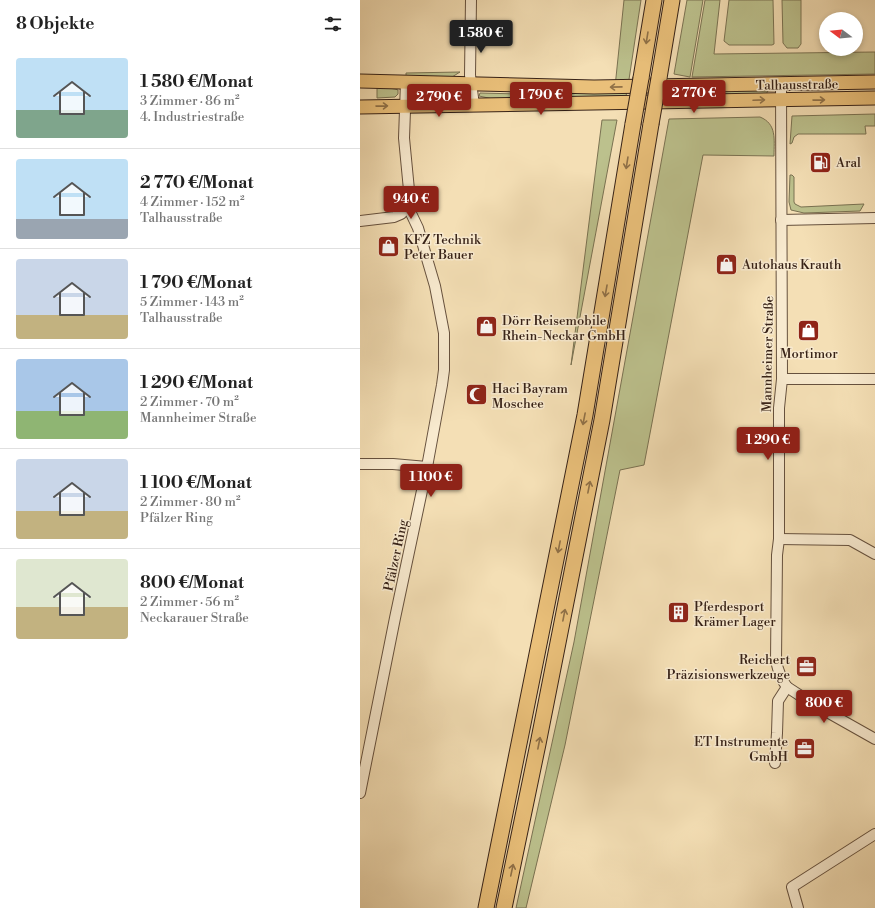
<!DOCTYPE html>
<html lang="de">
<meta charset="utf-8">
<style>
:root{--surface:#fff;--page:#f2f2f2;--text:#222;--muted:#767676;--line:#e0e0e0;--accent:#8f2418}
body{margin:0;font-family:"Libre Bodoni",serif;background:var(--page);color:var(--text);height:100vh;display:flex;flex-direction:column;font-size:15px;white-space:nowrap}
*{box-sizing:border-box;margin:0}
p{font-size:13px;color:var(--muted)}
.icon{flex:none;width:22px;height:22px;fill:none;stroke:currentColor;stroke-width:2;stroke-linecap:round;stroke-linejoin:round}
.map{position:relative;flex:1;overflow:hidden}
.drawer{display:flex;flex-direction:column;background:var(--surface);width:360px}
.drawer>*{flex:none}
.needle{width:26px;rotate:286deg}
.buttons{position:absolute;left:459px;top:12px;display:grid;gap:8px}
.buttons a{display:grid;place-items:center;width:44px;height:44px;border-radius:50%;background:var(--surface);box-shadow:0 2px 6px #0003;font-size:20px}
.price{position:absolute;translate:-50% -34px;padding:0 9px;border-radius:4px;background:var(--accent);color:#fff;font-size:13px;line-height:26px;filter:drop-shadow(0 1px 2px #0008)}
.price::after{content:'';position:absolute;left:50%;top:24px;width:12px;height:9px;margin-left:-6px;background:inherit;clip-path:polygon(0 0,100% 0,50% 100%)}
.price.current{background:#222;color:#fff}
ul{padding:0;list-style:none}
li{display:flex;align-items:center;gap:12px;height:100px;padding:0 16px}
li+li{border-top:1px solid var(--line)}
li span{display:grid;place-items:center;flex:none;width:112px;height:80px;border-radius:4px;color:#555}
li>.icon{margin-inline-start:auto}
span .icon{width:48px;height:48px;fill:#fffc;stroke-width:1}
li b{font-size:17px}
h2{display:flex;justify-content:space-between;align-items:center;height:48px;padding:0 16px;font-size:17px}
main{display:flex;flex:1;min-height:0}
.map>svg:first-child{display:block}
.green{fill:#bcc18d;stroke:#7a7252}
.lines{fill:none;stroke-linecap:round;stroke-linejoin:round}
.minor-casing{stroke:#66513e;stroke-width:12}
.major-casing{stroke:#372217;stroke-width:15}
.highway-casing{stroke:#372217;stroke-width:17}
.minor{stroke:#f8eacf;stroke-width:10}
.major{stroke:#eac07a;stroke-width:13}
.highway{stroke:#eac07a;stroke-width:15}
.highway-bridge-casing{stroke:#372217;stroke-width:17;stroke-linecap:butt}
.highway-bridge{stroke:#eac07a;stroke-width:15}
.oneway{stroke:#907148}
.labels{text-anchor:middle;stroke-width:3;stroke-linejoin:round;paint-order:stroke}
.street-label{font-size:13px;fill:#372217;stroke:#f8eacf}
.poi-label{font-size:13px;fill:#372217;stroke:#f8eacf;text-anchor:start}
</style>
<main>
<section class="drawer">
<h2>8 Objekte<svg class="icon" aria-label="filters" viewBox="0 0 24 24"><path d="M4 7h16M4 17h16"/><circle cx="9" cy="7" r="2"/><circle cx="15" cy="17" r="2"/></svg></h2>
<ul>
<li><span style="background:linear-gradient(#bfe0f5 65%,#7fa58c 0)"><svg class="icon" aria-label="home" viewBox="0 0 24 24"><path d="M3 11l9-7 9 7M6 9v11h12V9"/></svg></span><div><b>1 580 €/Monat</b><p>3 Zimmer · 86 m²</p><p>4. Industriestraße</p></div></li>
<li><span style="background:linear-gradient(#bfe0f5 75%,#9aa5b1 0)"><svg class="icon" aria-label="home" viewBox="0 0 24 24"><path d="M3 11l9-7 9 7M6 9v11h12V9"/></svg></span><div><b>2 770 €/Monat</b><p>4 Zimmer · 152 m²</p><p>Talhausstraße</p></div></li>
<li><span style="background:linear-gradient(#c9d6e8 70%,#c2b280 0)"><svg class="icon" aria-label="home" viewBox="0 0 24 24"><path d="M3 11l9-7 9 7M6 9v11h12V9"/></svg></span><div><b>1 790 €/Monat</b><p>5 Zimmer · 143 m²</p><p>Talhausstraße</p></div></li>
<li><span style="background:linear-gradient(#a9c7e8 65%,#8fb573 0)"><svg class="icon" aria-label="home" viewBox="0 0 24 24"><path d="M3 11l9-7 9 7M6 9v11h12V9"/></svg></span><div><b>1 290 €/Monat</b><p>2 Zimmer · 70 m²</p><p>Mannheimer Straße</p></div></li>
<li><span style="background:linear-gradient(#c9d6e8 65%,#c2b280 0)"><svg class="icon" aria-label="home" viewBox="0 0 24 24"><path d="M3 11l9-7 9 7M6 9v11h12V9"/></svg></span><div><b>1 100 €/Monat</b><p>2 Zimmer · 80 m²</p><p>Pfälzer Ring</p></div></li>
<li><span style="background:linear-gradient(#dfe7d0 60%,#c2b280 0)"><svg class="icon" aria-label="home" viewBox="0 0 24 24"><path d="M3 11l9-7 9 7M6 9v11h12V9"/></svg></span><div><b>800 €/Monat</b><p>2 Zimmer · 56 m²</p><p>Neckarauer Straße</p></div></li>
</ul>
</section>
<div class="map">
<svg width="515" height="908" viewBox="0 0 515 908">
<rect width="100%" height="100%" fill="#f4dfb5"/>
<filter id="stains"><feTurbulence type="fractalNoise" baseFrequency=".005" numOctaves="4"/><feColorMatrix values="0 0 0 0 .2 0 0 0 0 .09 0 0 0 0 .02 0 0 0 .5 -.17"/></filter>
<radialGradient id="worn" r=".72"><stop offset=".6" stop-color="#630" stop-opacity="0"/><stop offset="1" stop-color="#630" stop-opacity=".3"/></radialGradient>
<g class="green">
<path d="M 264,0 L 281,0 L 268,86 L 255,87 Z"/>
<path d="M 327,0 L 343,0 L 330,77 L 314,74 Z"/>
<path d="M 345,0 L 360,0 L 354,54 L 515,52 L 515,74 L 332,77 Z"/>
<path d="M 369,0 L 413,0 L 414,44 L 412,45 L 369,45 L 364,41 Z"/>
<path d="M 422,0 L 441,0 L 441,44 L 438,48 L 427,48 L 423,43 Z"/>
<path d="M 100,72 L 92,77 L 46,76 L 46,73 Z"/>
<path d="M 17,86 L 35,89 L 38,90 L 38,94 L 35,97 L 17,98 Z"/>
<path d="M 311,90 L 407,90 L 408,91 L 406,94 L 310,95 Z"/>
<path d="M 245,91 L 267,91 L 266,96 L 133,99 L 119,96 L 120,93 L 198,95 Z"/>
<path d="M 515,114 L 515,126 L 505,126 L 506,134 L 438,134 L 434,137 L 432,143 L 430,144 L 432,116 Z"/>
<path d="M 400,117 C 417,124 414,139 414,156 L 343,155 L 284,465 L 260,470 L 205,745 L 166,908 L 156,908 L 214,642 L 309,119 Z"/>
<path d="M 242,120 L 257,120 L 211,365 Z"/>
<path d="M 430,175 L 432,175 L 434,177 L 434,202 L 435,204 L 441,207 L 504,204 L 500,211 L 444,213 L 431,210 L 429,202 Z"/>
</g>
<g class="lines">
<defs>
<g id="minor">
<path d="M 111,0 L 110,75 L 114,105"/>
<path d="M 421,220 L 515,218"/>
<path d="M 0,221 L 34,217 L 41,214 L 48,207 L 49,190 L 44,138 L 46,82"/>
<path d="M 422,379 L 515,379"/>
<path d="M 0,464 L 33,464 L 67,467"/>
<path d="M 419,539 L 490,540 L 515,554"/>
<path d="M 427,687 L 453,704 L 515,739"/>
<path d="M 415,763 L 417,733 L 418,701 L 427,687 C 421,679 418,670 416,661 L 417,555 L 419,539 L 419,408 L 422,379 L 421,84"/>
<path d="M 0,793 L 35,618 L 67,467 L 82,385 L 84,370 L 84,333 L 75,286 L 58,228 L 48,207"/>
<path d="M 438,908 L 432,887 L 515,834"/>
</g>
<g id="major">
<path d="M 0,81 L 234,87 L 515,82"/>
<path d="M 0,107 L 515,98"/>
</g>
<g id="highway">
<path d="M 281,78 L 294,0"/>
<path d="M 299,78 L 312,0"/>
<path d="M 126,908 L 225,415 L 273,124"/>
<path d="M 144,908 L 178,744 L 242,420 L 291,124"/>
</g>
</defs>
<use href="#minor" class="minor-casing"/>
<use href="#major" class="major-casing"/>
<use href="#highway" class="highway-casing"/>
<use href="#minor" class="minor"/>
<use href="#major" class="major"/>
<use href="#highway" class="highway"/>
<defs>
<g id="highway-bridge">
<path d="M 273,124 L 281,78"/>
<path d="M 291,124 L 299,78"/>
</g>
</defs>
<use href="#highway-bridge" class="highway-bridge-casing"/>
<use href="#highway-bridge" class="highway-bridge"/>
</g>
<defs><path id="oneway-shaft" d="M-6 0H5M1.5-3L5.5 0L1.5 3" fill="none" stroke-width="1.6" stroke-linecap="round" stroke-linejoin="round"/></defs>
<g class="oneway">
<use href="#oneway-shaft" transform="translate(287 38) rotate(99)"/>
<use href="#oneway-shaft" transform="translate(256 87) rotate(179)"/>
<use href="#oneway-shaft" transform="translate(399 100) rotate(-2)"/>
<use href="#oneway-shaft" transform="translate(459 100) rotate(-1)"/>
<use href="#oneway-shaft" transform="translate(22 106) rotate(-1)"/>
<use href="#oneway-shaft" transform="translate(267 163) rotate(99)"/>
<use href="#oneway-shaft" transform="translate(246 291) rotate(100)"/>
<use href="#oneway-shaft" transform="translate(224 419) rotate(101)"/>
<use href="#oneway-shaft" transform="translate(229 487) rotate(-79)"/>
<use href="#oneway-shaft" transform="translate(199 547) rotate(101)"/>
<use href="#oneway-shaft" transform="translate(204 615) rotate(-79)"/>
<use href="#oneway-shaft" transform="translate(179 743) rotate(-79)"/>
<use href="#oneway-shaft" transform="translate(152 870) rotate(-78)"/>
</g>
<defs>
<symbol id="fuel-square" viewBox="-11 -11 22 22"><rect x="-9" y="-9" width="18" height="18" rx="4" fill="#8f2418" stroke="#f8eacf"/><path d="M-5.5-6h7V0h2V4h1.3V-2.5L3-4.5l.8-.8L6-3V5H2.5V1h-1V6h-7ZM-4.2-4.7v3.2H.2V-4.7Z" fill="#fff"/></symbol>
<symbol id="shop-square" viewBox="-11 -11 22 22"><rect x="-9" y="-9" width="18" height="18" rx="4" fill="#8f2418" stroke="#f8eacf"/><path d="M-5-2.5h2.3a2.7 3.5 0 0 1 5.4 0H5L5.5 6h-11ZM-1.5-2.5h3a1.5 2.3 0 0 0-3 0Z" fill="#fff"/></symbol>
<symbol id="mosque-square" viewBox="-11 -11 22 22"><rect x="-9" y="-9" width="18" height="18" rx="4" fill="#8f2418" stroke="#f8eacf"/><path d="M3.5-4.9A6 6 0 1 0 3.5 4.9A5 5 0 1 1 3.5-4.9Z" fill="#fff"/></symbol>
<symbol id="building-square" viewBox="-11 -11 22 22"><rect x="-9" y="-9" width="18" height="18" rx="4" fill="#8f2418" stroke="#f8eacf"/><path d="M-4-6H4V6H1V3H-1V6H-4ZM-2.5-4.3h1.7v1.8h-1.7ZM.8-4.3h1.7v1.8H.8ZM-2.5-1h1.7V.8h-1.7ZM.8-1h1.7V.8H.8Z" fill="#fff"/></symbol>
<symbol id="office-square" viewBox="-11 -11 22 22"><rect x="-9" y="-9" width="18" height="18" rx="4" fill="#8f2418" stroke="#f8eacf"/><path d="M-6-3h4V-5.5h4V-3h4V5H-6ZM-1-4.5V-3h2v-1.5ZM-6 0V1H6V0Z" fill="#fff"/></symbol>
</defs>
<g fill-rule="evenodd">
<use href="#fuel-square" x="448" y="150" width="25" height="25"/>
<use href="#shop-square" x="16" y="234" width="25" height="25"/>
<use href="#shop-square" x="354" y="252" width="25" height="25"/>
<use href="#shop-square" x="114" y="314" width="25" height="25"/>
<use href="#shop-square" x="436" y="318" width="25" height="25"/>
<use href="#mosque-square" x="104" y="382" width="25" height="25"/>
<use href="#building-square" x="306" y="600" width="25" height="25"/>
<use href="#office-square" x="434" y="654" width="25" height="25"/>
<use href="#office-square" x="432" y="736" width="25" height="25"/>
</g>
<g class="labels">
<g class="street-label">
<text transform="translate(437 84) rotate(-1)" y="5">Talhausstraße</text>
<text transform="translate(407 354) rotate(-89)" y="5">Mannheimer Straße</text>
<text transform="translate(35 555) rotate(-78)" y="5">Pfälzer Ring</text>
</g>
<g class="poi-label">
<text x="476" y="167">Aral</text>
<text x="44" y="244">KFZ Technik<tspan x="44" dy="15">Peter Bauer</tspan></text>
<text x="382" y="269">Autohaus Krauth</text>
<text x="142" y="325">Dörr Reisemobile<tspan x="142" dy="15">Rhein-Neckar GmbH</tspan></text>
<text x="449" y="358" text-anchor="middle">Mortimor</text>
<text x="132" y="393">Haci Bayram<tspan x="132" dy="15">Moschee</tspan></text>
<text x="334" y="611">Pferdesport<tspan x="334" dy="15">Krämer Lager</tspan></text>
<text x="430" y="664" text-anchor="end">Reichert<tspan x="430" dy="15">Präzisionswerkzeuge</tspan></text>
<text x="428" y="746" text-anchor="end">ET Instrumente<tspan x="428" dy="15">GmbH</tspan></text>
</g>
</g>
<rect width="100%" height="100%" filter="url(#stains)"/>
<rect width="100%" height="100%" fill="url(#worn)"/>
</svg>
<div class="buttons">
<a><svg class="needle" viewBox="-14 -14 28 28"><path d="M0-13l5 13h-10z" fill="#e53935"/><path d="M0 13l5-13h-10z" fill="#767676"/></svg></a>
</div>
<b class="price current" style="left:121px;top:54px">1 580 €</b>
<b class="price" style="left:334px;top:114px">2 770 €</b>
<b class="price" style="left:181px;top:116px">1 790 €</b>
<b class="price" style="left:79px;top:118px">2 790 €</b>
<b class="price" style="left:51px;top:220px">940 €</b>
<b class="price" style="left:408px;top:461px">1 290 €</b>
<b class="price" style="left:71px;top:498px">1 100 €</b>
<b class="price" style="left:464px;top:724px">800 €</b>
</div>
</main>
